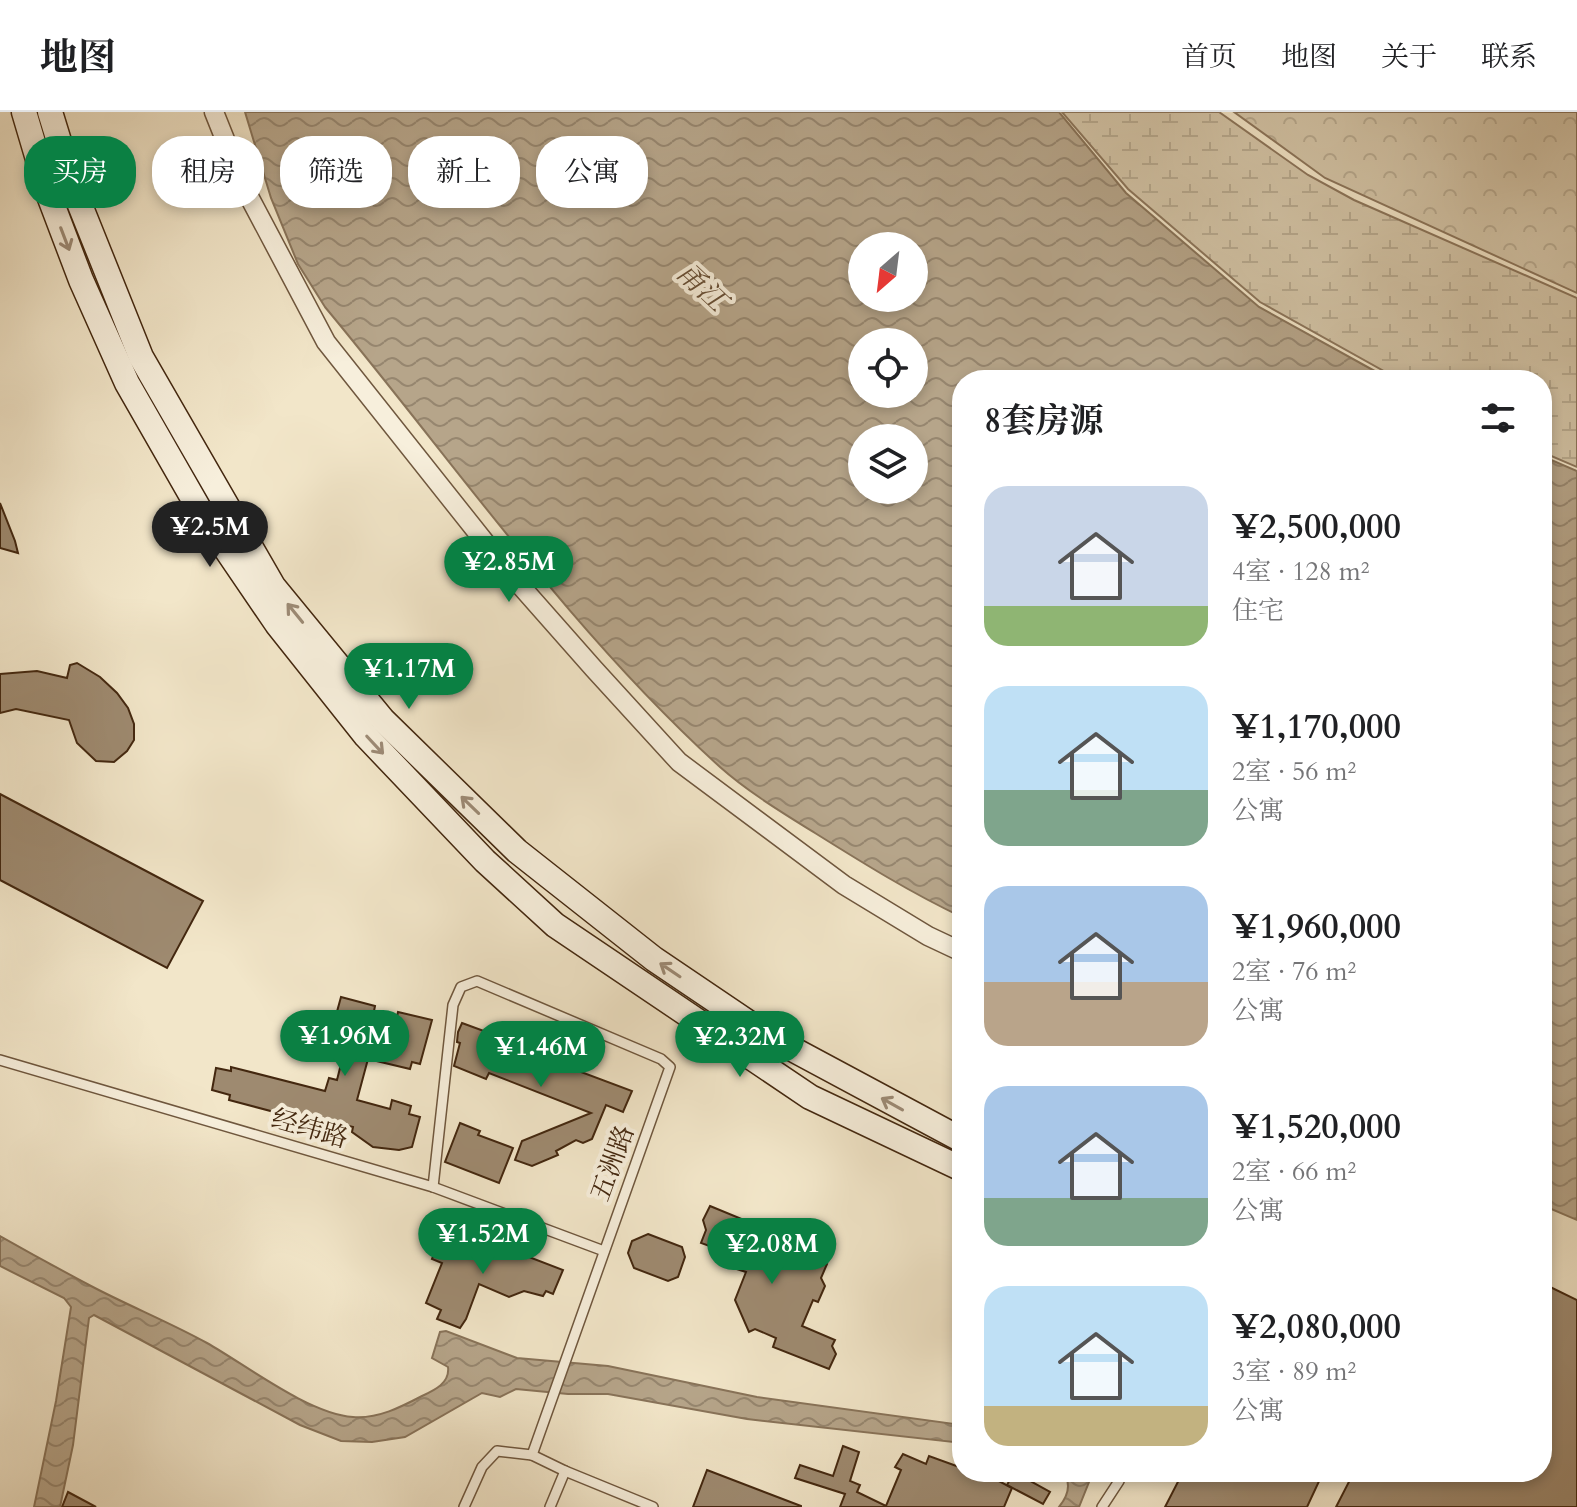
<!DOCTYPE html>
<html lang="zh">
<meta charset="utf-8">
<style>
:root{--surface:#fff;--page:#f6f6f6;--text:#202124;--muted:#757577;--line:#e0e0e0;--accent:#0b8043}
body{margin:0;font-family:Cardo,"Noto Serif SC",serif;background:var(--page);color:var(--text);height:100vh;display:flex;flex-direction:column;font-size:30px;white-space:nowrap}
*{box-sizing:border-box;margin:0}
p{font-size:26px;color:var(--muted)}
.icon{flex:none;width:44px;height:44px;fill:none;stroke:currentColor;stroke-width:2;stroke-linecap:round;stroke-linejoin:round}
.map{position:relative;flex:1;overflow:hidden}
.side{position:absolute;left:952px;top:258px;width:600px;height:1112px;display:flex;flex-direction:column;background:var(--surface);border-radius:32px;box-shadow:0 4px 12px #0003}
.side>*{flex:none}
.top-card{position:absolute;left:24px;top:24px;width:760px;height:72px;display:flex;gap:16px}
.needle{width:52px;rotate:208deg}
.tools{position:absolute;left:848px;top:120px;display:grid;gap:16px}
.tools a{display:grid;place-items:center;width:80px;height:80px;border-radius:50%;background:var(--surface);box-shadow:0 4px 12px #0003;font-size:40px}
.price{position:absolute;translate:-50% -68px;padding:0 18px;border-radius:28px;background:var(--accent);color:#fff;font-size:26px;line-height:52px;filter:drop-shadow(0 2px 4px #0008)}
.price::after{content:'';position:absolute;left:50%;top:48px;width:24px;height:18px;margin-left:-12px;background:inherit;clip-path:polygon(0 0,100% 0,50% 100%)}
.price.active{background:#222;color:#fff}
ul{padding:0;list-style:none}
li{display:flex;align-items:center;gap:24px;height:200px;padding:0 32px}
li span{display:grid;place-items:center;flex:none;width:224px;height:160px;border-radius:24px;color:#555}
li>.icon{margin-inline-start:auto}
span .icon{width:96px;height:96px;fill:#fffc;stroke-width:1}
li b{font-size:34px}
h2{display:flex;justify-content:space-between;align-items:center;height:96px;padding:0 32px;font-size:34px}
.chip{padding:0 28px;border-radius:32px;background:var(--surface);box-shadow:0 4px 12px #0003;font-size:28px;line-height:72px}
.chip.active{background:var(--accent);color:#fff}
header{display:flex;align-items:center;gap:48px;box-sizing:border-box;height:112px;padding:0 40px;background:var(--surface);border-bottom:2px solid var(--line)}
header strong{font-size:38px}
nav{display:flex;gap:44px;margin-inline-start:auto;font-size:28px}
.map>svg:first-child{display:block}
.forest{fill:url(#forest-crowns);stroke:#8c765c;stroke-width:2}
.wetland{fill:url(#wetland-marsh);stroke:#8c765c;stroke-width:2}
.water{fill:url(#water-waves);stroke:#887359;stroke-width:2;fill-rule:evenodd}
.building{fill:#9e8a70;stroke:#43270f;stroke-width:2}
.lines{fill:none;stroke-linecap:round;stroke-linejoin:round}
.lane-casing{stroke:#6f573e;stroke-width:12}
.street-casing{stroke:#6f573e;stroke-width:21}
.secondary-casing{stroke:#43270f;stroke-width:27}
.lane{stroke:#f7efdc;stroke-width:9}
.street{stroke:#f7efdc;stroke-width:18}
.secondary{stroke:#f7efdc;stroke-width:24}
.oneway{stroke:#9d8b76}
.labels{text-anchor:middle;stroke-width:8;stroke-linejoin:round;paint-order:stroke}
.street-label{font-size:26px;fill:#43270f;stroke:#f7efdc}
.water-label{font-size:28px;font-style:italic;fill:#664d34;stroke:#f7efdc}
</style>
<header>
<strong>地图</strong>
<nav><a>首页</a><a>地图</a><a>关于</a><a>联系</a></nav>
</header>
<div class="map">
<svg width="1577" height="1395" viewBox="0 0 1577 1395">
<defs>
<pattern id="forest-crowns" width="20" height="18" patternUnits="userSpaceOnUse" patternTransform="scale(2)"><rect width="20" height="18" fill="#d4c6a9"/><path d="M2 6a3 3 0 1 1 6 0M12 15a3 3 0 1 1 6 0" fill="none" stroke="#b7aa90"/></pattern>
<pattern id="wetland-marsh" width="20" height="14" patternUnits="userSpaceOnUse" patternTransform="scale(2)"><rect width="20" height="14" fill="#d4c6a9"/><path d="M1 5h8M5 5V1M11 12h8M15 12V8" fill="none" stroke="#b7aa90"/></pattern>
<pattern id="water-waves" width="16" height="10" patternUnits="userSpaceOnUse" patternTransform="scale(2)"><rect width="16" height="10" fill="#b6a58a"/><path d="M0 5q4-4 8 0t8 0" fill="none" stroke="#96866f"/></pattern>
</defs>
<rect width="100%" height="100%" fill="#f2e6c9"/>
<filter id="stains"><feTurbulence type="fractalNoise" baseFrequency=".0025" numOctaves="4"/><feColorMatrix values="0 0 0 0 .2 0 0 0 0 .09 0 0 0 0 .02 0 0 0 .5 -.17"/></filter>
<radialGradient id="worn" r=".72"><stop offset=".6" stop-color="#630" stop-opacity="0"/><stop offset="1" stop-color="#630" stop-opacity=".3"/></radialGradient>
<path class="forest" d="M 1234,0 L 1577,0 L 1577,181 L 1325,66 Z"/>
<path class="wetland" d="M 1062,0 L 1219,0 L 1308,63 L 1354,88 L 1577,186 L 1577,355 L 1542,340 L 1542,268 L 1400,268 L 1260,190 L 1128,77 Z"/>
<g class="water">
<path d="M 245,0 L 1059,0 L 1126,81 L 1259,195 L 1391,268 L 962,268 L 962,805 C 911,781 863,751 815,721 C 783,701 748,680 720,655 C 570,519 454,350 325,195 L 298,152 L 271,86 ZM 914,134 L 914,186 L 862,186 L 862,134 ZM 914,230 L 914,282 L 862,282 L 862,230 ZM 862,326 L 914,326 L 914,378 L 862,378 Z"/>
<path d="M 1542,344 L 1577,359 L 1577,1108 L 1542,1093 Z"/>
<path d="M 0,1124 C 30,1141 61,1158 91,1174 C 129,1194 169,1210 207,1231 C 246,1253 309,1302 353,1305 C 378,1307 401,1295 422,1284 C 435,1278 450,1271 448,1255 L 432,1246 L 440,1220 L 446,1219 L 517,1246 L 608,1254 L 757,1285 L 962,1313 L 962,1331 L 747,1307 L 608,1282 L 568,1282 L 516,1277 L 500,1285 L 482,1281 L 405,1325 L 372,1330 L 341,1329 L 300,1313 L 94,1203 L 89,1206 L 73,1333 L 60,1395 L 34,1395 L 56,1289 L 71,1195 L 64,1186 L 0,1154 Z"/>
<path d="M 1063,1360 L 1093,1360 L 1079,1395 L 1059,1395 C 1068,1384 1072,1372 1063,1360 Z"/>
</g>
<g class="building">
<path d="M 0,391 L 15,429 L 18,441 L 0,436 Z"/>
<path d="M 77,551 L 100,565 L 117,581 L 128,596 L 134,612 L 134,628 L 127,639 L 114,650 L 96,649 L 77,631 L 69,608 L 16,597 L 0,601 L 0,562 L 37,559 L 67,566 L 70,553 Z"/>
<path d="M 0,682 L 203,789 L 167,856 L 0,768 Z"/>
<path d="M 341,885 L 375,894 L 374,899 L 397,905 L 398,900 L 432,908 L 420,952 L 412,950 L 410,957 L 368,947 L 357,988 L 390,997 L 392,988 L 411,994 L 409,1002 L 420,1005 L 412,1035 L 399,1038 L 373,1035 L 352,1020 L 353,1015 L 313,1005 L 312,1010 L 229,988 L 230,983 L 212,978 L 216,956 L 231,959 L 231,955 L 325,979 L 329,966 L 337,968 L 344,940 L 327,936 Z"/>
<path d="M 462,911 L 503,926 L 501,930 L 632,979 L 623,1000 L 606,993 L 592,1027 L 583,1031 L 576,1028 L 556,1039 L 558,1043 L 532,1054 L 515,1048 L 522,1029 L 591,1001 L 489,961 L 486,967 L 454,954 L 460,931 L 457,930 L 458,920 Z"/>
<path d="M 460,1011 L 480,1019 L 478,1023 L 513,1036 L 499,1071 L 445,1050 Z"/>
<path d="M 710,1094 L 749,1110 L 747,1115 L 763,1121 L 761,1126 L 827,1152 L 821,1166 L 825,1174 L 818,1190 L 813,1188 L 802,1214 L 835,1228 L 832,1234 L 836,1242 L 829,1257 L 773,1235 L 776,1226 L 755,1217 L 749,1220 L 735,1188 L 746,1160 L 730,1155 L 733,1149 L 716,1143 L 718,1137 L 701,1131 L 706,1118 L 703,1108 Z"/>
<path d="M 443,1118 L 493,1138 L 494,1135 L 514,1143 L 516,1140 L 563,1158 L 553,1182 L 546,1179 L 543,1184 L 524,1179 L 509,1185 L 479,1172 L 466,1207 L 460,1216 L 437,1207 L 441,1198 L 426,1191 L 442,1151 L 432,1147 Z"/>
<path d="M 648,1122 L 682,1135 L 685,1145 L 678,1165 L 668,1169 L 634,1156 L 628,1141 L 632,1129 Z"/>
<path d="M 1542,1171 L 1577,1188 L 1577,1395 L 1336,1395 L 1354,1360 L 1542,1360 Z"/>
<path d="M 843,1334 L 859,1340 L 850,1369 L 860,1373 L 857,1380 L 886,1394 L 901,1358 L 895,1355 L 903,1342 L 926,1352 L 929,1344 L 962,1356 L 962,1360 L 982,1360 L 1012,1376 L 1004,1395 L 840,1395 L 845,1382 L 795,1366 L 800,1353 L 833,1364 Z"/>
<path d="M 707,1358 L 801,1394 L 801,1395 L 693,1395 Z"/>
<path d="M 1014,1360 L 1050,1380 L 1043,1392 L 1007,1373 Z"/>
<path d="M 1183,1360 L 1310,1360 L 1321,1365 L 1307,1395 L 1165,1395 Z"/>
<path d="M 68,1380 L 96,1395 L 62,1395 Z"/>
</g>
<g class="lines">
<defs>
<g id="lane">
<path d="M 0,948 L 433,1075 L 604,1139"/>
<path d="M 433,1075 L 453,893 L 461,875 L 477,869 L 661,947 L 670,955 L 532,1343"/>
<path d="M 565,1359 L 653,1395"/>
<path d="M 464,1395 L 482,1355 L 497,1339 L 532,1343 L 565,1359 L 550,1395"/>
<path d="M 1102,1395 L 1119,1369"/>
</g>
<path id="street" d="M 214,0 L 244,75 L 326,230 L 511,463 L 594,557 L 679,650 L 844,773 L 928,824 L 962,840"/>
<g id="secondary">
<path d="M 24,0 L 48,81 L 81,168 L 127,271 L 202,402 L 277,512 L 366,624 L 485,749 L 555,813 L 810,985 L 962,1057"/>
<path d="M 50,0 L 74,78 L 141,245 L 273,474 L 383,608 L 517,739 L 654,847 L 768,924 L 962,1028"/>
</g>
</defs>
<use href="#lane" class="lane-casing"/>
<use href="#street" class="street-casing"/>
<use href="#secondary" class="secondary-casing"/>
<use href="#lane" class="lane"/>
<use href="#street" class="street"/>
<use href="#secondary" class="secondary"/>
</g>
<defs><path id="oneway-shaft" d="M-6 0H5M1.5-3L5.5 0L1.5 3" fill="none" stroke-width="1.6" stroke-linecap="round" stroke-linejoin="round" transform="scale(2)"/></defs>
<g class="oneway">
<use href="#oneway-shaft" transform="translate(65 127) rotate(69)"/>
<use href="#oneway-shaft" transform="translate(295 501) rotate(-129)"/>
<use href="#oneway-shaft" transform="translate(375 633) rotate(47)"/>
<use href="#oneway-shaft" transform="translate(470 693) rotate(-136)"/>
<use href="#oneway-shaft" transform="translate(670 858) rotate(-146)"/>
<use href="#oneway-shaft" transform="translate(892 992) rotate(-151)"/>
</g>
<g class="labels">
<g class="street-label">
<text transform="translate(310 1016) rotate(16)" y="9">经纬路</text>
<text transform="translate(612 1051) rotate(-70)" y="9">五洲路</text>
</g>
<g class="water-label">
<text transform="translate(702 174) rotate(43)" y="10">甬江</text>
</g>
</g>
<rect width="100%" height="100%" filter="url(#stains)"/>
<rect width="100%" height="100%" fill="url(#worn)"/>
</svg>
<div class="tools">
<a><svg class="needle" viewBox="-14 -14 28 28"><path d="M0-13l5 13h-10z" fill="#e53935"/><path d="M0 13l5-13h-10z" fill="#757577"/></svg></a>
<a><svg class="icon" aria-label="locate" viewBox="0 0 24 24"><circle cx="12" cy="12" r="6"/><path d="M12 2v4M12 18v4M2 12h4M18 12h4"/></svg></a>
<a><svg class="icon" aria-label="layers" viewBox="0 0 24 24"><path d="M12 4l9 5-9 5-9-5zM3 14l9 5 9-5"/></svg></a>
</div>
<b class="price active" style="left:210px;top:457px">¥2.5M</b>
<b class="price" style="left:509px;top:492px">¥2.85M</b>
<b class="price" style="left:409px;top:599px">¥1.17M</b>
<b class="price" style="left:345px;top:966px">¥1.96M</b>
<b class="price" style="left:740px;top:967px">¥2.32M</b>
<b class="price" style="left:541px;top:977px">¥1.46M</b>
<b class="price" style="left:483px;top:1164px">¥1.52M</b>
<b class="price" style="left:772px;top:1174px">¥2.08M</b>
<div class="top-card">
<a class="chip active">买房</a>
<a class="chip">租房</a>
<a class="chip">筛选</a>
<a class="chip">新上</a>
<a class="chip">公寓</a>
</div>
<section class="side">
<h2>8套房源<svg class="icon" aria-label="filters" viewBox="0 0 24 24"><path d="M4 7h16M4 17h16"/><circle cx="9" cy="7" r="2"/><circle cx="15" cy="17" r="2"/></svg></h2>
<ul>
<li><span style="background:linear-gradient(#c9d6e8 75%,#8fb573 0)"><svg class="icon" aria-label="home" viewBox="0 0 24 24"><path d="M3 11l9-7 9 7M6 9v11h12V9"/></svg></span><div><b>¥2,500,000</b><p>4室 · 128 m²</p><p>住宅</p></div></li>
<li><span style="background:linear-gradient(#bfe0f5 65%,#7fa58c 0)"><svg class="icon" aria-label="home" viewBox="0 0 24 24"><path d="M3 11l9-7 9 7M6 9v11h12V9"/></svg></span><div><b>¥1,170,000</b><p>2室 · 56 m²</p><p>公寓</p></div></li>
<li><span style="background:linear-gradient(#a9c7e8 60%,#b9a48a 0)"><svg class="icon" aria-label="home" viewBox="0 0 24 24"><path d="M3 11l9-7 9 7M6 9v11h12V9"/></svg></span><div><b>¥1,960,000</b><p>2室 · 76 m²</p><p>公寓</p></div></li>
<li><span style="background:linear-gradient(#a9c7e8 70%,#7fa58c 0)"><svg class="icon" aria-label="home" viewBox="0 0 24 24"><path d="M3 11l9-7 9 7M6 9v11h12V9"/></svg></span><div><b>¥1,520,000</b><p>2室 · 66 m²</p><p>公寓</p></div></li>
<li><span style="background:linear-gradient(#bfe0f5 75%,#c2b280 0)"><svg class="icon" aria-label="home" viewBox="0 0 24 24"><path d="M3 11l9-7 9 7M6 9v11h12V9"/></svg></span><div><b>¥2,080,000</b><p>3室 · 89 m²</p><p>公寓</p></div></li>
</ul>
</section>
</div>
